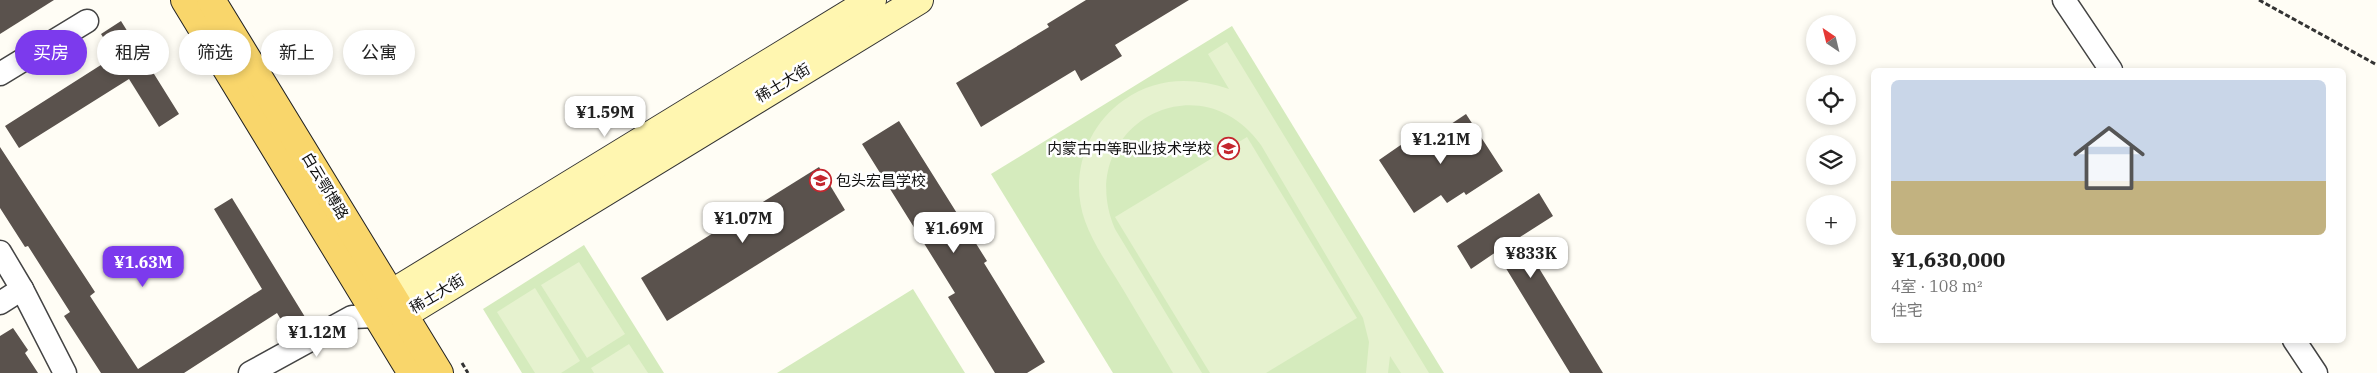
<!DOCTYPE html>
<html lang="zh">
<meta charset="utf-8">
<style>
:root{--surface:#fff;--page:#f2f2f2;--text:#222;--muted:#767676;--accent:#7c3aed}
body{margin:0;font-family:"IBM Plex Serif","Noto Sans SC",serif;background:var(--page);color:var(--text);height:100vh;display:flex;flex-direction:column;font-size:19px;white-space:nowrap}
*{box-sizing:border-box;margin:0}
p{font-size:16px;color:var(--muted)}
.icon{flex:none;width:28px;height:28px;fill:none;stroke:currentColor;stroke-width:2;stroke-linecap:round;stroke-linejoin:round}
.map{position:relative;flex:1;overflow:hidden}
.details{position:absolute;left:1871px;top:68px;width:475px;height:275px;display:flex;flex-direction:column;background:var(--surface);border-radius:8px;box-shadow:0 2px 8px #0003}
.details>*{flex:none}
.hud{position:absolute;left:15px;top:30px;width:475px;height:45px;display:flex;gap:10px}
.needle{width:32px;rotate:325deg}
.tools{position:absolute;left:1806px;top:15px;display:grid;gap:10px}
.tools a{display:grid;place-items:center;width:50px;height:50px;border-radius:50%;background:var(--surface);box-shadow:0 2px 8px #0003;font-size:25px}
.price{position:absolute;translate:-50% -42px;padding:0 11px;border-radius:10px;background:#fff;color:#222;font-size:16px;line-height:32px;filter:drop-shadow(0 1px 2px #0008)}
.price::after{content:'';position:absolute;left:50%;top:30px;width:15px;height:11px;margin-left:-8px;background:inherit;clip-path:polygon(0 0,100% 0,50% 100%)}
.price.on{background:var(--accent);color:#fff}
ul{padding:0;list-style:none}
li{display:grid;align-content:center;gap:10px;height:265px;padding:0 20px}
li span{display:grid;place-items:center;height:155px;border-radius:8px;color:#555}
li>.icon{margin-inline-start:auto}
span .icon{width:90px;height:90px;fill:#fffc;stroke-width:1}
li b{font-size:21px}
.tag{padding:0 18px;border-radius:22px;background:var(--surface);box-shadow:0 2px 8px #0003;font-size:18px;line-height:45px}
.tag.on{background:var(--accent);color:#fff}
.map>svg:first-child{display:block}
.green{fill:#d5ebbd}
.pitch{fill:#e6f2cf}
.building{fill:#5a524d}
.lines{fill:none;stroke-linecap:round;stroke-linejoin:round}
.minor-casing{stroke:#444;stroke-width:25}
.secondary-casing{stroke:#333;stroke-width:30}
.primary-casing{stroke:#222;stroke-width:30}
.path{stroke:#333;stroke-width:3;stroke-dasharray:5 2.5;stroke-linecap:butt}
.minor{stroke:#fff;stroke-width:22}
.secondary{stroke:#fff6b0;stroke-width:28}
.primary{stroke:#f9d66b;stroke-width:28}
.labels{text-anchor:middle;stroke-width:5;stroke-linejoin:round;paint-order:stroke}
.street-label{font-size:15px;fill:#111;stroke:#fff}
.poi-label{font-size:15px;fill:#111;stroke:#fff;text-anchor:end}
</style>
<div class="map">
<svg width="2377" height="373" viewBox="0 0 2377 373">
<rect width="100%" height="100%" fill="#fffdf5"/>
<g class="green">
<path d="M 1232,26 L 1444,373 L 1113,373 L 991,174 Z"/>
<path d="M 584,245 L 664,373 L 522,373 L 483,309 Z"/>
<path d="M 913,289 L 965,373 L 777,373 Z"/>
</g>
<g class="pitch">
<path d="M 1227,42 L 1429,373 L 1401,373 L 1390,356 L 1388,373 L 1366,373 L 1369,342 L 1363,318 L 1261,145 C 1198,57 1072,129 1115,229 L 1202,373 L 1173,373 C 1157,346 1140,318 1124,291 C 1111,269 1094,246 1085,221 C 1069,177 1086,126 1124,100 C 1157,77 1193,77 1229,89 L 1208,54 Z"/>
<path d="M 1247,137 L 1357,318 L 1266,373 L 1210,373 L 1115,217 Z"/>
<path d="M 579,262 L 625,334 L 587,358 L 541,285 Z"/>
<path d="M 535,288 L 580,361 L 561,373 L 535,373 L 497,312 Z"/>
<path d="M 629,344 L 648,373 L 594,373 L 591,368 Z"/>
</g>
<g class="building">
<path d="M 0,0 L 54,0 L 0,34 Z"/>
<path d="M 1086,0 L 1189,0 L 1115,45 L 1122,56 L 1081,81 L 1075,70 L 981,127 L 956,83 L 1049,27 L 1047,24 Z"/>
<path d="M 121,21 L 179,114 L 159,127 L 129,79 L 19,148 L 5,126 L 115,56 L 101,34 Z"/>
<path d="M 1466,114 L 1503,171 L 1466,195 L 1464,192 L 1447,203 L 1441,195 L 1414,213 L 1379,160 L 1405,142 L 1407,145 L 1423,134 L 1427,140 Z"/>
<path d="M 899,121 L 987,261 L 984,263 L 1045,362 L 1027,373 L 995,373 L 948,297 L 955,293 L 862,144 Z"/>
<path d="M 0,147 L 95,292 L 90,296 L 138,369 L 262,289 L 214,209 L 232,198 L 305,317 L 286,328 L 277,313 L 184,373 L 101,373 L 64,316 L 70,312 L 28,246 L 25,247 L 0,208 Z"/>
<path d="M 819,167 L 845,210 L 667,321 L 641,278 Z"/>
<path d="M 1539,193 L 1553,216 L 1520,237 L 1603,373 L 1570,373 L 1496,252 L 1471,269 L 1457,246 Z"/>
<path d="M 13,328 L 28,350 L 25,353 L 38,373 L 0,373 L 0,336 Z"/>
</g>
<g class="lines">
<defs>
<g id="minor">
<path d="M 2064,0 L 2111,70"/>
<path d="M 0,74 L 87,21"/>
<path d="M 0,252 L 22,289 L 65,373"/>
<path d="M 0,303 L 22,289"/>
<path d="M 2294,340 L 2316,373"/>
<path d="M 250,373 L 352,317 L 377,316"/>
</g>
<g id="secondary">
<path d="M 378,315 L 391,294 L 872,0"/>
<path d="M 379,316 L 403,315 L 919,0"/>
</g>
<g id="primary">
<path d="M 185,0 L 412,373"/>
<path d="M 211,0 L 439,373"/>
</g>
</defs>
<use href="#minor" class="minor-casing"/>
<use href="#secondary" class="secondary-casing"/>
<use href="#primary" class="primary-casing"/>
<g class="path">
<path d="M 2259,0 L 2377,65"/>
<path d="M 462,363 L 468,373"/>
</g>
<use href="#minor" class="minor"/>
<use href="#secondary" class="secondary"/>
<use href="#primary" class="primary"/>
</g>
<defs>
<symbol id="school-ring" viewBox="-11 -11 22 22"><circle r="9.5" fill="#fff" stroke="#c4262e" stroke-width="1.5"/><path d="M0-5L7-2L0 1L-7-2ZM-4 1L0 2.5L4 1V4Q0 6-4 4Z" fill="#c4262e"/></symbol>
</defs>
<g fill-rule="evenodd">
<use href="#school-ring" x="1216" y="136" width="25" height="25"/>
<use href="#school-ring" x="808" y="168" width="25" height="25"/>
</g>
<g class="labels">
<g class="street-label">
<text transform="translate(783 83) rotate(-31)" y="5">稀土大街</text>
<text transform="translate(325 186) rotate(59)" y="5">白云鄂博路</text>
<text transform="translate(437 294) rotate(-31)" y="5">稀土大街</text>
</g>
<g class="poi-label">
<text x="1212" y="154">内蒙古中等职业技术学校</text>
<text x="836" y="186" text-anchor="start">包头宏昌学校</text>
</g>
</g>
</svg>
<div class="tools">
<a><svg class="needle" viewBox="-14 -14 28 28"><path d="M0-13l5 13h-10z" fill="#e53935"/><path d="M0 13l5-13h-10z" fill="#767676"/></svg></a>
<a><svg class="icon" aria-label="locate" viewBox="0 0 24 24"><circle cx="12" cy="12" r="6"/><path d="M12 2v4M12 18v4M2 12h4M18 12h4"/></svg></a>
<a><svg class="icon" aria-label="layers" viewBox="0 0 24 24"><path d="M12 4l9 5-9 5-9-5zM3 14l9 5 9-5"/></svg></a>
<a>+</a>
</div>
<b class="price" style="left:605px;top:138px">¥1.59M</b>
<b class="price" style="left:1441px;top:165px">¥1.21M</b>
<b class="price" style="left:743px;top:244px">¥1.07M</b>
<b class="price" style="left:954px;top:254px">¥1.69M</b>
<b class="price" style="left:1531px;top:279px">¥833K</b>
<b class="price on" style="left:143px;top:288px">¥1.63M</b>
<b class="price" style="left:317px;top:358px">¥1.12M</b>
<div class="hud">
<a class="tag on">买房</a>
<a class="tag">租房</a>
<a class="tag">筛选</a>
<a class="tag">新上</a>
<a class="tag">公寓</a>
</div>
<section class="details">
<ul>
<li><span style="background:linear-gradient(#c9d6e8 65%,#c2b280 0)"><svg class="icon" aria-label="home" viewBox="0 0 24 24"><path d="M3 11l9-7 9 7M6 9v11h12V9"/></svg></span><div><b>¥1,630,000</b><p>4室 · 108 m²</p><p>住宅</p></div></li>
</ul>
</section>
</div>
